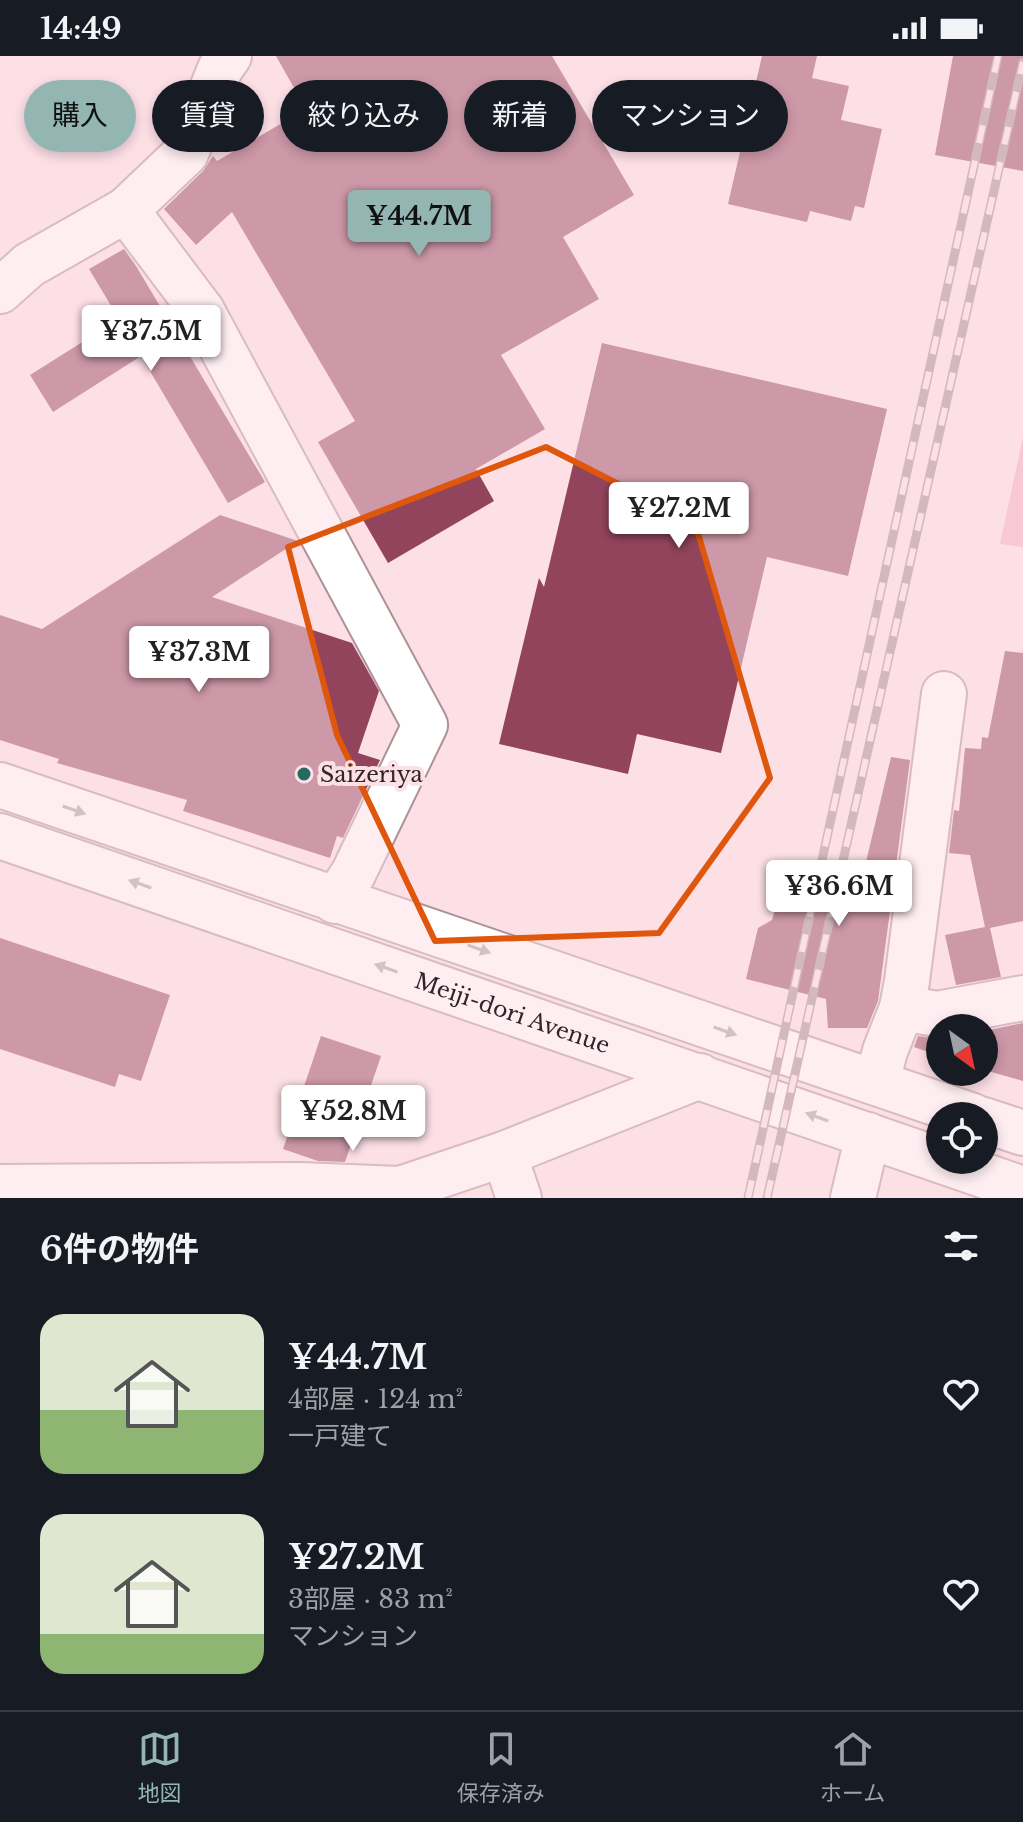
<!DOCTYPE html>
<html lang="ja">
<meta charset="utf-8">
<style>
:root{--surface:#171b24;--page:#20242c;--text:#f1f3f6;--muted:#9ea1a6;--line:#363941;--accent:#94b6b3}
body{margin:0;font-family:"Libre Baskerville","Noto Sans JP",serif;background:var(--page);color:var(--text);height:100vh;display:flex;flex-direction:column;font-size:30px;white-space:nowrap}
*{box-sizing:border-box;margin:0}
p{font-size:26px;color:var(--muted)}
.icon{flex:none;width:44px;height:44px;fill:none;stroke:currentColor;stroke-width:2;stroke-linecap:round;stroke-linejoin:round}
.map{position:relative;height:1142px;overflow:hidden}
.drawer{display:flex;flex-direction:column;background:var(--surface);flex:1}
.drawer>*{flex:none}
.banner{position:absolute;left:24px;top:24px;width:976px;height:72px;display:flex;gap:16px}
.needle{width:52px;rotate:147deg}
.tools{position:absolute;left:926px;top:958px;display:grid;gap:16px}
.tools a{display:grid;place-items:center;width:72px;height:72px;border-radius:50%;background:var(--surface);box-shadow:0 4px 12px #0003;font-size:40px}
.price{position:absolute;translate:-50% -68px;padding:0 18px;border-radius:8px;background:#fff;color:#222;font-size:26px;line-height:52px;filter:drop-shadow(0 2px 4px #0008)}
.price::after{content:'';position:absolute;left:50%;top:48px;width:24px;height:18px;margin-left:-12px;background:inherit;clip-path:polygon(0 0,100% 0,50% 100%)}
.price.selected{background:var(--accent);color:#111}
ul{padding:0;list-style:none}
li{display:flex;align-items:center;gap:24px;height:200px;padding:0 40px}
li span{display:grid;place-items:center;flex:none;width:224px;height:160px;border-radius:24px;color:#555}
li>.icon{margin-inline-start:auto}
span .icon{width:96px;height:96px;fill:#fffc;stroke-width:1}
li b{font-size:34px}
h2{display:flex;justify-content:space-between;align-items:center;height:96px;padding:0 40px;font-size:34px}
.pill{padding:0 28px;border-radius:36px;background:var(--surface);box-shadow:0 4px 12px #0003;font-size:28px;line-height:72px}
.pill.selected{background:var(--accent);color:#111}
.status{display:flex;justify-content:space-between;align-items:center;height:56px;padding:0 40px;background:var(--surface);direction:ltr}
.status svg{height:22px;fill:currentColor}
.dock{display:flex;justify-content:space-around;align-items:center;height:112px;border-top:2px solid var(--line);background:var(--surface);font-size:22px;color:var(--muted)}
.dock a{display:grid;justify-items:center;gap:4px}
.dock .selected{color:var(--accent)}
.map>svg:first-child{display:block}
.green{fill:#f2adbe}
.building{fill:#92445c}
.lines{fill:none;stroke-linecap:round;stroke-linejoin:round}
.minor-casing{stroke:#ad9298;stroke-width:48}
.major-casing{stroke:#ad9298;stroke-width:48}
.minor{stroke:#fff;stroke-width:44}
.major{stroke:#fff;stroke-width:44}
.rail-casing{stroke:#a08b90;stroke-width:9}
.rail{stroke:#fddfe6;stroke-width:6;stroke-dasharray:18;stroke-linecap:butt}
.oneway{fill:#a29d9e}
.marked{fill:none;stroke:#df560d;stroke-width:6;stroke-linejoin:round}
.poi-dot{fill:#226b61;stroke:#fddfe6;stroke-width:3}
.labels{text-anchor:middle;stroke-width:8;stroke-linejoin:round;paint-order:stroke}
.poi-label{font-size:22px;fill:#302528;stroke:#fddfe6;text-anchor:start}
.street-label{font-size:22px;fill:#302528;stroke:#fddfe6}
</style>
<div class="status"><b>14:49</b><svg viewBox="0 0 49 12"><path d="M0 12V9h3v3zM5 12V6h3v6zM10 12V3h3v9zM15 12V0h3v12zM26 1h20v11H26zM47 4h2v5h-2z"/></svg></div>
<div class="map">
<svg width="1023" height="1142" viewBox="0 0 1023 1142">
<rect width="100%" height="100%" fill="#fddfe6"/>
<path class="green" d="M 1023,381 L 1023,491 L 1000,488 Z"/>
<g class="building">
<path d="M 276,0 L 552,0 L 634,139 L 563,181 L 599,243 L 501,299 L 545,373 L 476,413 L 494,445 L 388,507 L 318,386 L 355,365 L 232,156 L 196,189 L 164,153 L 203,115 L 213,100 L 217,105 L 306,53 Z"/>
<path d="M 762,0 L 817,0 L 812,22 L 849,30 L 841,64 L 882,73 L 864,152 L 855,150 L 851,165 L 810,155 L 807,166 L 728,148 Z"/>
<path d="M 953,0 L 1023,0 L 1023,115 L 935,99 Z"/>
<path d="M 124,193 L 136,210 L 265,426 L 228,447 L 141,300 L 53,356 L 30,319 L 119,263 L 89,213 Z"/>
<path d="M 602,287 L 887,353 L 848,520 L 767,501 L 721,697 L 637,678 L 628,718 L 499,688 L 539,522 L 544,531 Z"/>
<path d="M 220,459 L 298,485 L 212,541 L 352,587 L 379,635 L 358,697 L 380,704 L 343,782 L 337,780 L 330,802 L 183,755 L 187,744 L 57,707 L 59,703 L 0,684 L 0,559 L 42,573 Z"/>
<path d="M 1005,595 L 1023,597 L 1023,865 L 990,872 L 1001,921 L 956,929 L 945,879 L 985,871 L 970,799 L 949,797 L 954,754 L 959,755 L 965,692 L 981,693 L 982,681 L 988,682 Z"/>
<path d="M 891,701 L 910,704 L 878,945 L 867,972 L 828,972 L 826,943 L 746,923 L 758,872 L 772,864 L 780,837 L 855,852 Z"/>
<path d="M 0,882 L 170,939 L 141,1025 L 119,1018 L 115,1031 L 0,993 Z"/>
<path d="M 1023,967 L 1023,1025 L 984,1014 L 984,975 Z"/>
<path d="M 321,980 L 381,1000 L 345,1106 L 318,1105 L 283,1093 Z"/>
<path d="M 918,980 L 940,983 L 940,1000 L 914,991 Z"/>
</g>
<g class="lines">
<defs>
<g id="minor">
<path d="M 229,0 L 220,13 L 186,97 L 126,154 L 202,255 L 425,669 L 353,818 L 335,845"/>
<path d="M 0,235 L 29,209 L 126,154"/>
<path d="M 902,952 L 907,925 L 944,638"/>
<path d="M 877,1026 L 885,995 L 902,952 L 937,958 L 1023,942"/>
<path d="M 504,1098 L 519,1142"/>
<path d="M 0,1131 L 300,1129 L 400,1133 L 504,1098 L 700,1020"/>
<path d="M 853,1142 L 868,1079"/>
</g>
<g id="major">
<path d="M 0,729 L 973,1060"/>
<path id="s1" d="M 0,780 L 1023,1133"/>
<path d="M 984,1064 L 1023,1077"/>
</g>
</defs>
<use href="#minor" class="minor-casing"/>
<use href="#major" class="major-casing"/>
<use href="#minor" class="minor"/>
<use href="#major" class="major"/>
<defs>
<g id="rail">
<path d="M 748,1142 L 998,0"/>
<path d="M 767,1142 L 1023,6"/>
</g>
</defs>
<use href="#rail" class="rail-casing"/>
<use href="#rail" class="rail"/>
</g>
<defs><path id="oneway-solid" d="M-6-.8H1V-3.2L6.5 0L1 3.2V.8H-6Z" transform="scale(2)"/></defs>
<g class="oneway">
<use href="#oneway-solid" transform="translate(74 754) rotate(19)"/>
<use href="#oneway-solid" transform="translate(140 828) rotate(-161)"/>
<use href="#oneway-solid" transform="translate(479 893) rotate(19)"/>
<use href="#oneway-solid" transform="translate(386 912) rotate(-161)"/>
<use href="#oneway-solid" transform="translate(725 975) rotate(19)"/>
<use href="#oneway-solid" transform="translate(817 1061) rotate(-160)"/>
</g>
<path d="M0 0H1023V1142H0ZM 546,391 L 695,467 L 770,722 L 659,877 L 435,885 L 337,679 L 288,491 Z" fill="#fddfe6" fill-opacity=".55" fill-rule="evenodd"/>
<path class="marked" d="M 546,391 L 695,467 L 770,722 L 659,877 L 435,885 L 337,679 L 288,491 Z"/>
<circle class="poi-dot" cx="304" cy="718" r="8"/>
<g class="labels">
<g class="poi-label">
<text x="320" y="726">Saizeriya</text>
</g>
<g class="street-label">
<text dy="8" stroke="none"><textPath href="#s1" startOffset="542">Meiji-dori Avenue</textPath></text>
</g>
</g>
</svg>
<div class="tools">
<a><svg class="needle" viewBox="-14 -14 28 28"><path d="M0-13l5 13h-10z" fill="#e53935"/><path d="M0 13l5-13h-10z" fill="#9ea1a6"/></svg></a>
<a><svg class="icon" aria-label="locate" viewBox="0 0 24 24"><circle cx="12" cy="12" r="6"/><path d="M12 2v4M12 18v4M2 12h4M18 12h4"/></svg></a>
</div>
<b class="price selected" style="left:419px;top:202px">¥44.7M</b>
<b class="price" style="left:151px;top:317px">¥37.5M</b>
<b class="price" style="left:679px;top:494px">¥27.2M</b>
<b class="price" style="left:199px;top:638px">¥37.3M</b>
<b class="price" style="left:839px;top:872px">¥36.6M</b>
<b class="price" style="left:353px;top:1097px">¥52.8M</b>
<div class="banner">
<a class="pill selected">購入</a>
<a class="pill">賃貸</a>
<a class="pill">絞り込み</a>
<a class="pill">新着</a>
<a class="pill">マンション</a>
</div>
</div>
<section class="drawer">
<h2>6件の物件<svg class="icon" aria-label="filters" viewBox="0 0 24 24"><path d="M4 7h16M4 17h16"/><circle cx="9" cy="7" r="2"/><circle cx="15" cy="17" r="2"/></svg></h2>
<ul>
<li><span style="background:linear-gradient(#dfe7d0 60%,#8fb573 0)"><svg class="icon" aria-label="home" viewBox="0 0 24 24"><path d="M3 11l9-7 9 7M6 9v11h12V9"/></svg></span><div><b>¥44.7M</b><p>4部屋 · 124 m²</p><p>一戸建て</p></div><svg class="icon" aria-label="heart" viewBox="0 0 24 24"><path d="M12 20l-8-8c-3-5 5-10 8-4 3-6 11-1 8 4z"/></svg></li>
<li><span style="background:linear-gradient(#dfe7d0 75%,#8fb573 0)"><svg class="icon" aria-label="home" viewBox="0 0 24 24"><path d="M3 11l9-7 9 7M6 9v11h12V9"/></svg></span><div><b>¥27.2M</b><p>3部屋 · 83 m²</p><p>マンション</p></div><svg class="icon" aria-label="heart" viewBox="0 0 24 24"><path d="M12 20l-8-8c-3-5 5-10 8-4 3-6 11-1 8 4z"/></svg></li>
</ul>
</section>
<nav class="dock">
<a class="selected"><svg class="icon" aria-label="map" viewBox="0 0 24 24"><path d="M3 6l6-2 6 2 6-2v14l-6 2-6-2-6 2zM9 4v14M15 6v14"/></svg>地図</a>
<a><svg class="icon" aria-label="saved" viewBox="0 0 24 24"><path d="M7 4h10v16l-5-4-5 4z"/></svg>保存済み</a>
<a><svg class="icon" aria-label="home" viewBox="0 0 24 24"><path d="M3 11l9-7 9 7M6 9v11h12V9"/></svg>ホーム</a>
</nav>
